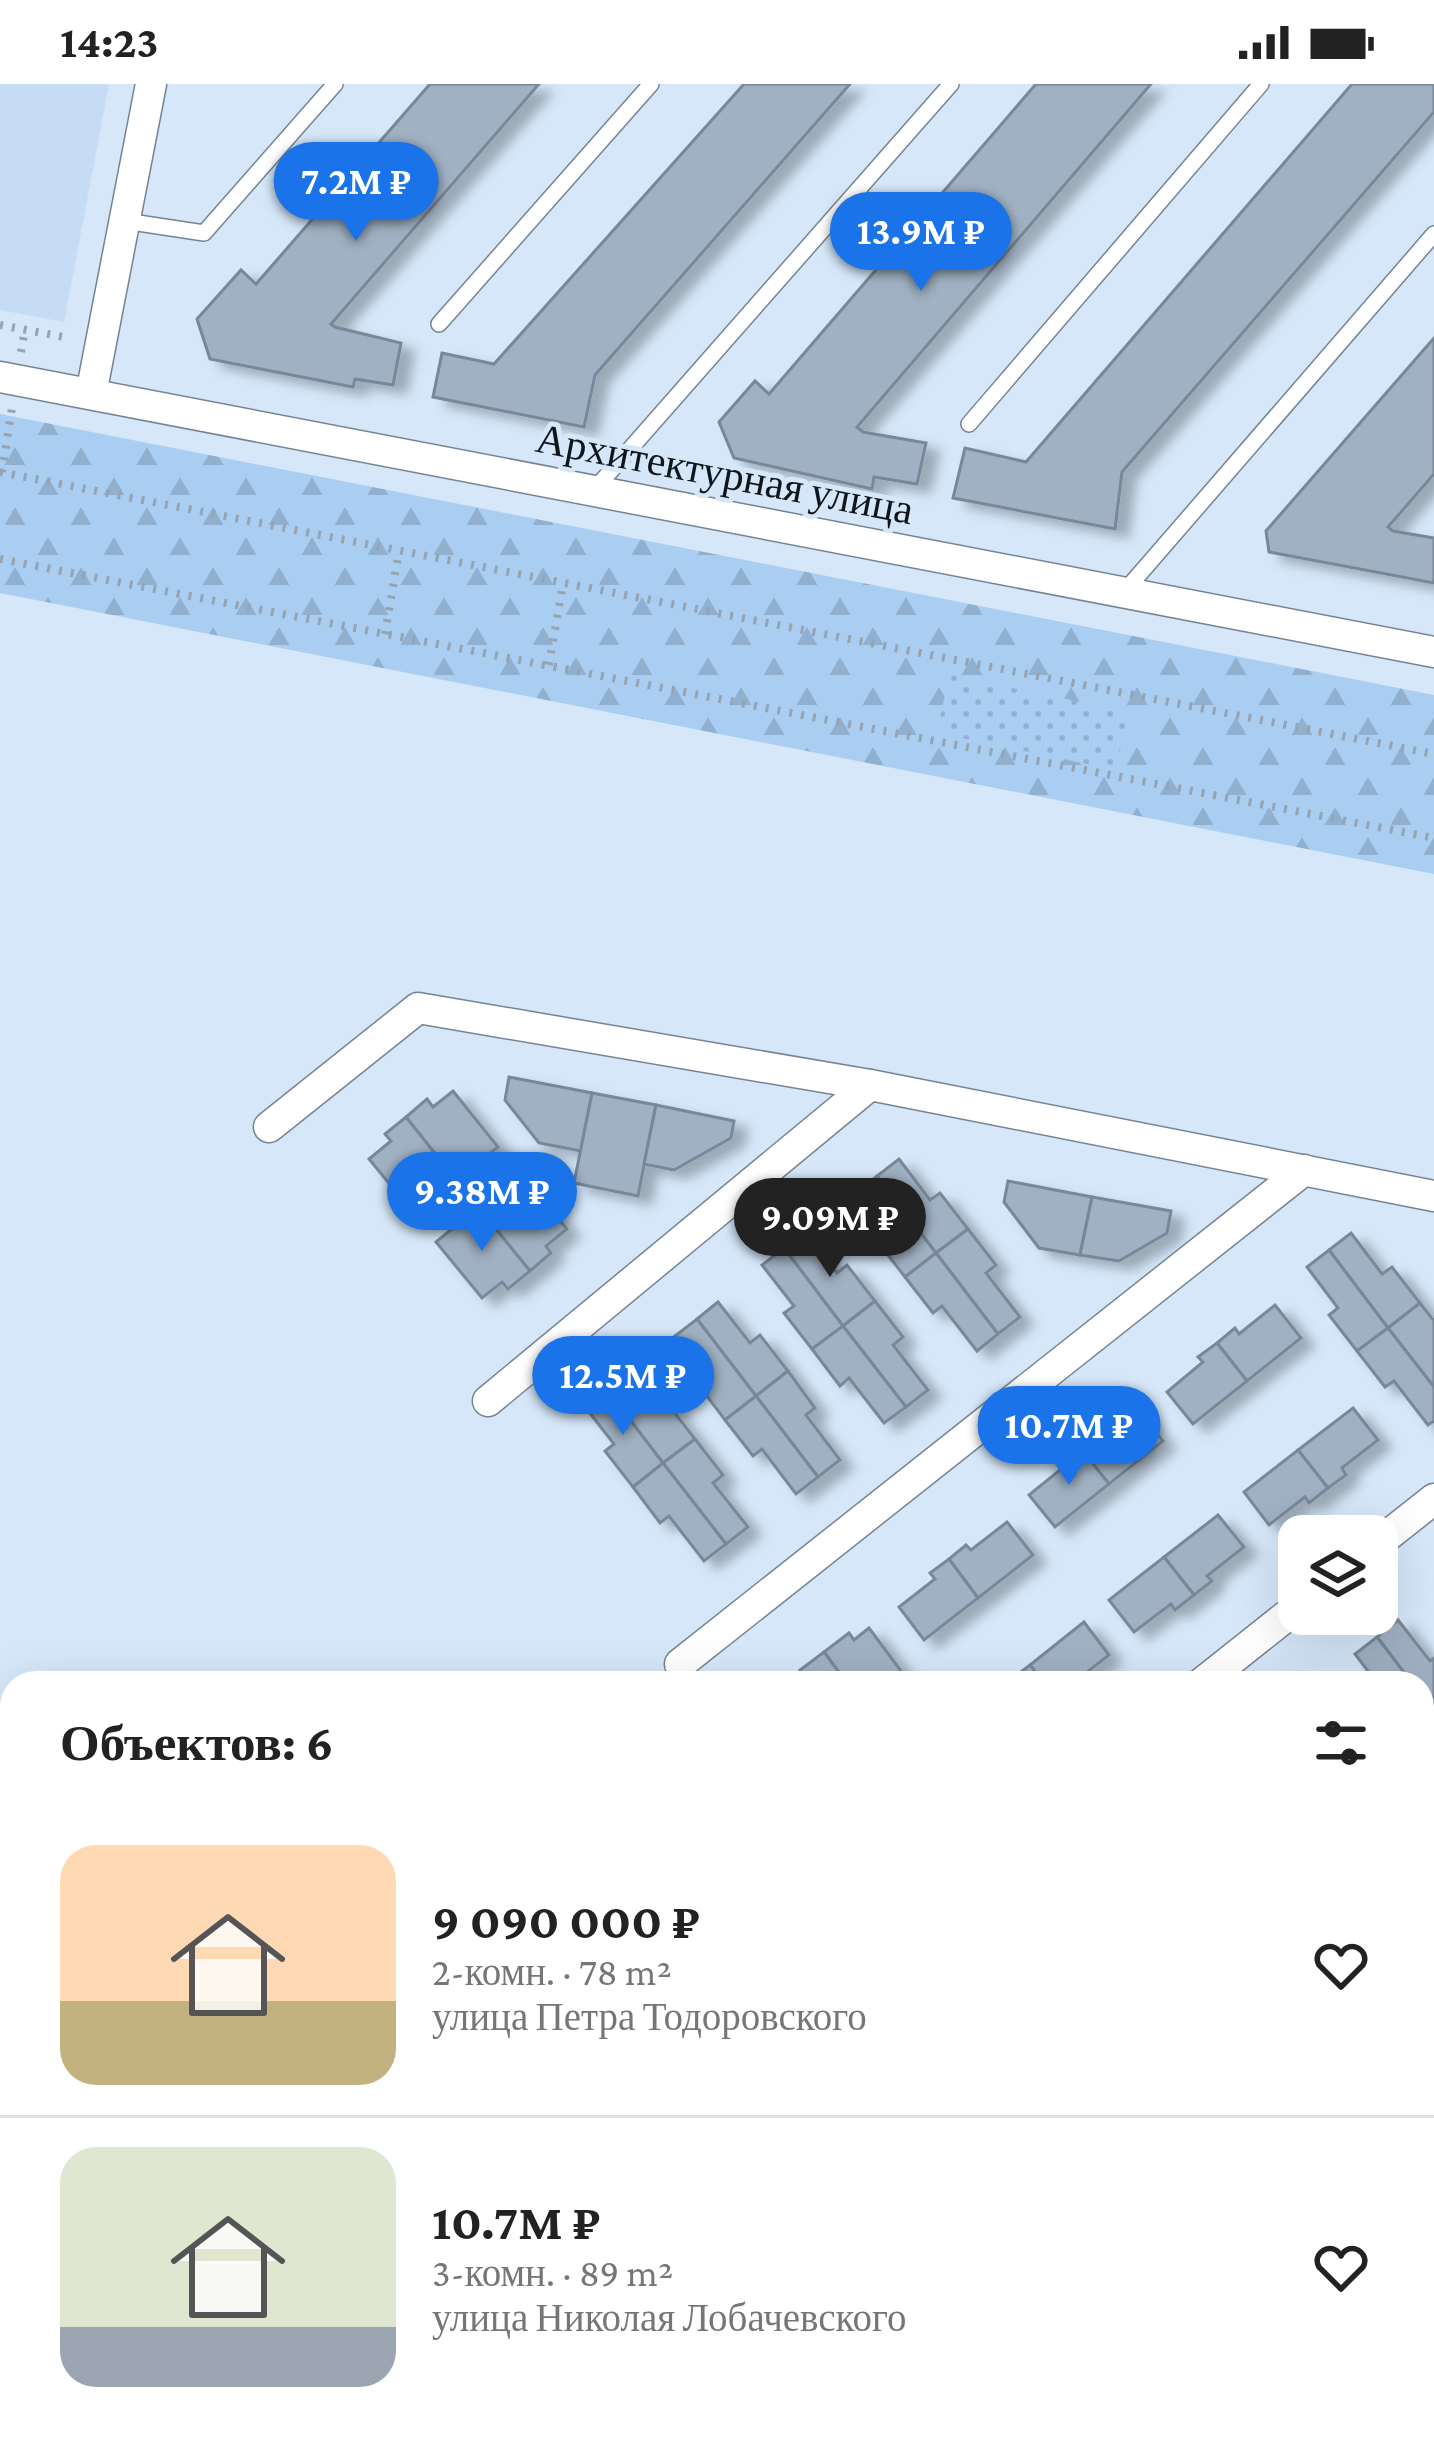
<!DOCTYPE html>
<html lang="ru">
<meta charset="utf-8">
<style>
:root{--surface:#fff;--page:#f2f2f2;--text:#222;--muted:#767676;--line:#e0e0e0;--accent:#1a73e8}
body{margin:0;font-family:"Crimson Pro",serif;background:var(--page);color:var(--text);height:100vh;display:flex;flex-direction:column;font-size:45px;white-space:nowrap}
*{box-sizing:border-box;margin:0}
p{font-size:39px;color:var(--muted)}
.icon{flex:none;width:66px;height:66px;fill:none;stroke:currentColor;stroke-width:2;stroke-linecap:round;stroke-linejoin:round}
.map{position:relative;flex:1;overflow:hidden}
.panel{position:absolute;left:0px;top:1587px;width:1434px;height:768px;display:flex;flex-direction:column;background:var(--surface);border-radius:36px 36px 0 0;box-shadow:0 12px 48px #0002}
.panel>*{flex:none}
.tools{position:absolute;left:1278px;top:1431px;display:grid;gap:24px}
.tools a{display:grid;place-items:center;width:120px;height:120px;border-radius:24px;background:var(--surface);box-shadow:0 12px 48px #0002;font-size:60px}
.price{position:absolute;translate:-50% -102px;padding:0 27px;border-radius:42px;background:var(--accent);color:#fff;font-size:39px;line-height:78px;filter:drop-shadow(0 3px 6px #0008)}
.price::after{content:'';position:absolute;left:50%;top:72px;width:36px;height:27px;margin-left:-18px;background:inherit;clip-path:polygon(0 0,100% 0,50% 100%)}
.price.current{background:#222;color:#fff}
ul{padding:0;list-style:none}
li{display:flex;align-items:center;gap:36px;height:300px;padding:0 60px}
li+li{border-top:3px solid var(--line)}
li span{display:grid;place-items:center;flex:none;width:336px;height:240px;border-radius:36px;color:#555}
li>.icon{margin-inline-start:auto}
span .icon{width:144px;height:144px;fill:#fffc;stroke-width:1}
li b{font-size:51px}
h2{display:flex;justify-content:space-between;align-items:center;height:144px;padding:0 60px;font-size:51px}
.status{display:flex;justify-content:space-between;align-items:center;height:84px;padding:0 60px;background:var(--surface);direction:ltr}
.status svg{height:33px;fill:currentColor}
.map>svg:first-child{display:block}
.built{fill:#c5dcf4}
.forest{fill:url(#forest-firs)}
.park{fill:url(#park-dots)}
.building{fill:#a0b1c3;stroke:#788898;stroke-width:3;filter:url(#shadow)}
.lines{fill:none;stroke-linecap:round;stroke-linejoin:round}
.lane-casing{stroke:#748495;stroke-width:18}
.street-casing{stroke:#748495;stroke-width:33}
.path{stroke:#96a4b2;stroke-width:8;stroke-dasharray:3 9;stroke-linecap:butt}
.lane{stroke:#fff;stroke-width:15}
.street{stroke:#fff;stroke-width:30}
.labels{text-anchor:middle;stroke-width:10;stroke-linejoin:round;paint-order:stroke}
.street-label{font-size:42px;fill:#0f151b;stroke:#d5e7f9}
</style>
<div class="status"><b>14:23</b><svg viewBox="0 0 49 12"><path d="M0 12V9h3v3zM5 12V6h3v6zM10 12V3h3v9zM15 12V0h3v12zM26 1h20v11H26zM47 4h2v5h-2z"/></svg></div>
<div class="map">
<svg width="1434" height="2355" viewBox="0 0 1434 2355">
<defs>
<pattern id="forest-firs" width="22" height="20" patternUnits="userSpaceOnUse" patternTransform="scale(3)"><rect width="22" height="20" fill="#aacef2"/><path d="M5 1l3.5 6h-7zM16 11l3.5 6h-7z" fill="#91b0cf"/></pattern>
<pattern id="park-dots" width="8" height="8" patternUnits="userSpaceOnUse" patternTransform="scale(3)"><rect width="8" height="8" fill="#aacef2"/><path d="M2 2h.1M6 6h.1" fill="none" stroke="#91b0cf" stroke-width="1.8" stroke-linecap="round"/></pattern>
<filter id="shadow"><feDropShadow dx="13" dy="8" stdDeviation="6" flood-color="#0004"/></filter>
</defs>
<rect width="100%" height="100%" fill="#d5e7f9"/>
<path class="built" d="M 0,0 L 109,0 L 64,238 L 0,226 Z"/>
<path class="forest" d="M 0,330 L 1434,611 L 1434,790 L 0,509 Z"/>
<path class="park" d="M 949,591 L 1128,628 L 1116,686 L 937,649 Z"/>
<g class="building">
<path d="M 430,0 L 539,0 L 331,240 L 335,243 L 401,259 L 393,301 L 355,295 L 353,303 L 210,275 L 197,235 L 241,186 L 256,200 Z"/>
<path d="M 744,0 L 850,0 L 595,291 L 584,343 L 433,313 L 442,269 L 494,280 Z"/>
<path d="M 1036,0 L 1151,0 L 857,343 L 863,348 L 926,359 L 917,400 L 874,393 L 872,405 L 734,374 L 719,338 L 755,297 L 769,310 Z"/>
<path d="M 1352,0 L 1434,0 L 1434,28 L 1122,388 L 1115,445 L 953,414 L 965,364 L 1026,378 Z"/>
<path d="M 1434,254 L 1434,390 L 1388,443 L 1393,447 L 1434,454 L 1434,499 L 1269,468 L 1266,447 Z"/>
<path d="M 509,993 L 592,1009 L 581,1067 L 539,1059 L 505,1016 Z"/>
<path d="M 453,1007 L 498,1063 L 456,1096 L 406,1033 L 427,1015 L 433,1023 Z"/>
<path d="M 592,1009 L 656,1021 L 638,1112 L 574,1099 Z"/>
<path d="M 656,1021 L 734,1037 L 731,1054 L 674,1086 L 644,1080 Z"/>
<path d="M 406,1033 L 456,1096 L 414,1130 L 369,1075 L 391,1057 L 385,1050 Z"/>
<path d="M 899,1075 L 930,1116 L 940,1109 L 968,1145 L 936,1169 L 877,1092 Z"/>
<path d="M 520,1088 L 567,1145 L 546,1162 L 551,1169 L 530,1187 L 478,1123 Z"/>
<path d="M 877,1092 L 936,1169 L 905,1193 L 877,1157 L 886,1150 L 855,1109 Z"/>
<path d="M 1008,1097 L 1092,1113 L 1080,1171 L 1039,1164 L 1004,1118 Z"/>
<path d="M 1092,1113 L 1171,1127 L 1167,1149 L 1119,1177 L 1080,1171 Z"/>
<path d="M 478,1123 L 530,1187 L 508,1205 L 502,1198 L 482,1214 L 436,1158 Z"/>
<path d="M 968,1145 L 996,1181 L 986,1189 L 1020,1233 L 998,1250 L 936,1169 Z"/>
<path d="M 806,1148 L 837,1189 L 847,1181 L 875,1217 L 843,1242 L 784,1164 Z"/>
<path d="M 1351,1149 L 1382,1190 L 1392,1183 L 1420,1219 L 1388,1244 L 1329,1166 Z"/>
<path d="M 784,1164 L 843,1242 L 812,1265 L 784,1229 L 794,1222 L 762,1181 Z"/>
<path d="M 1329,1166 L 1388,1244 L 1357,1267 L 1329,1231 L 1338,1224 L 1307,1183 Z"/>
<path d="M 936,1169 L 998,1250 L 977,1267 L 942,1222 L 933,1229 L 905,1193 Z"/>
<path d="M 875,1217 L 903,1253 L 893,1261 L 928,1306 L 906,1323 L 843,1242 Z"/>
<path d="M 718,1218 L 750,1259 L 760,1251 L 788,1287 L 756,1312 L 697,1235 Z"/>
<path d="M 1420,1219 L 1434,1237 L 1434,1303 L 1388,1244 Z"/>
<path d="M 1275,1221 L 1301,1254 L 1247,1297 L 1217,1259 L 1235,1244 L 1239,1250 Z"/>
<path d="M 697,1235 L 756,1312 L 725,1336 L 697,1299 L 706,1292 L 675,1252 Z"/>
<path d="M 843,1242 L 906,1323 L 884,1339 L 849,1294 L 840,1302 L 812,1265 Z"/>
<path d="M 1388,1244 L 1434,1303 L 1434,1337 L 1428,1341 L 1394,1297 L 1385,1303 L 1357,1267 Z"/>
<path d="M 1217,1259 L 1247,1297 L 1193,1340 L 1167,1308 L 1203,1278 L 1198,1273 Z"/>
<path d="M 626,1285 L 658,1326 L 667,1319 L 695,1355 L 663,1379 L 604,1302 Z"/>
<path d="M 788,1287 L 815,1324 L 806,1331 L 840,1376 L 818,1393 L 756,1312 Z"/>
<path d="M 604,1302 L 663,1379 L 633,1403 L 605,1367 L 614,1360 L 582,1319 Z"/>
<path d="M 756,1312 L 818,1393 L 796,1410 L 762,1365 L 753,1372 L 725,1336 Z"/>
<path d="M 1353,1324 L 1378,1356 L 1342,1384 L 1346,1391 L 1328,1404 L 1298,1366 Z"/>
<path d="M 1137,1325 L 1163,1357 L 1109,1400 L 1079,1362 L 1097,1348 L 1102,1353 Z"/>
<path d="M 695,1355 L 723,1391 L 713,1399 L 748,1443 L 726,1460 L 663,1379 Z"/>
<path d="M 1079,1362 L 1109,1400 L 1055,1443 L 1029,1411 L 1065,1382 L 1061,1376 Z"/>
<path d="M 1298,1366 L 1328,1404 L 1309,1419 L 1305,1413 L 1269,1441 L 1244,1408 Z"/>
<path d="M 663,1379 L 726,1460 L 704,1477 L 669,1432 L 660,1439 L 633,1403 Z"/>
<path d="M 1218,1431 L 1244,1463 L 1207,1492 L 1212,1497 L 1194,1511 L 1164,1473 Z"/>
<path d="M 1007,1438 L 1033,1471 L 978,1514 L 949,1475 L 966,1461 L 971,1466 Z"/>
<path d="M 1164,1473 L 1194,1511 L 1175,1526 L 1171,1520 L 1134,1548 L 1109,1516 Z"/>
<path d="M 949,1475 L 978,1514 L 924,1556 L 899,1523 L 935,1495 L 930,1489 Z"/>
<path d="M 1398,1536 L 1430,1577 L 1434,1574 L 1434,1628 L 1422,1612 L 1422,1599 L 1412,1599 L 1377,1553 Z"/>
<path d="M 1084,1538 L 1109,1571 L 1073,1599 L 1044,1599 L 1030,1581 Z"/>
<path d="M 869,1544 L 910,1599 L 847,1599 L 824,1568 L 849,1549 L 854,1556 Z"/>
<path d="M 1377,1553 L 1412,1599 L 1377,1599 L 1355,1570 Z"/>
<path d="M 824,1568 L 847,1599 L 799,1599 L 806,1594 L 800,1586 Z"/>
<path d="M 1030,1581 L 1044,1599 L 1006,1599 Z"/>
<path d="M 1434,1632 L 1434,1689 L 1433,1690 L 1422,1676 L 1422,1641 Z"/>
<path d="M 1432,2109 L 1434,2160 L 1422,2169 L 1422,2117 Z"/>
</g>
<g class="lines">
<defs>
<g id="lane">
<path d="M 125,137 L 204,149 L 335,0"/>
<path d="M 439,240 L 651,0"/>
<path d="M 969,340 L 1261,0"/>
<path d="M 594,406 L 951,0"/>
<path d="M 1124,508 L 1434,150"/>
</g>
<g id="street">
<path d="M 0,293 L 1434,568"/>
<path d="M 91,310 L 151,0"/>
<path d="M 269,1043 L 418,924 L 870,1001 L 1434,1112"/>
<path d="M 488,1317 L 870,1001"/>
<path d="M 1377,1460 L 1434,1415"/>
<path d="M 680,1580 L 1304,1086"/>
<path d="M 1202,1599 L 1299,1522"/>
<path d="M 1422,1854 L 1434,1844"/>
<path d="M 1422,2279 L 1434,2270"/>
<path d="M 1324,2355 L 1340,2343"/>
</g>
</defs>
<use href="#lane" class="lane-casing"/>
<use href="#street" class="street-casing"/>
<g class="path">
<path d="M 0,241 L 69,254"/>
<path d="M 21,268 L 25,245"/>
<path d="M 0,388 L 1434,670"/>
<path d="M 2,388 L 12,324"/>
<path d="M 0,475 L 1434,754"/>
<path d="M 385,550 L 399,467"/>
<path d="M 549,581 L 563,499"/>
</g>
<use href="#lane" class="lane"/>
<use href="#street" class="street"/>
</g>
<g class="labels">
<g class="street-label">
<text transform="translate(725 389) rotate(11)" y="15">Архитектурная улица</text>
</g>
</g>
</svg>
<div class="tools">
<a><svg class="icon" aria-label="layers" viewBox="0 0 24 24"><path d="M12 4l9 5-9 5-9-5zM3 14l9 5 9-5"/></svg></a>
</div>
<b class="price" style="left:356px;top:160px">7.2M ₽</b>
<b class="price" style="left:921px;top:210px">13.9M ₽</b>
<b class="price" style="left:482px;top:1170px">9.38M ₽</b>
<b class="price current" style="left:830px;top:1196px">9.09M ₽</b>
<b class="price" style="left:623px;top:1354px">12.5M ₽</b>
<b class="price" style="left:1069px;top:1404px">10.7M ₽</b>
<section class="panel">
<h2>Объектов: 6<svg class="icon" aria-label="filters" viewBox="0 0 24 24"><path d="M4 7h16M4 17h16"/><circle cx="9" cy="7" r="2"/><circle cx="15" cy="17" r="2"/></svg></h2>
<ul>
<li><span style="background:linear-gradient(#ffd9b3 65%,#c2b280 0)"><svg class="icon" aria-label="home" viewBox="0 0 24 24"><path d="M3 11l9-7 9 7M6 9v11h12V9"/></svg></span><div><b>9 090 000 ₽</b><p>2-комн. · 78 m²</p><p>улица Петра Тодоровского</p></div><svg class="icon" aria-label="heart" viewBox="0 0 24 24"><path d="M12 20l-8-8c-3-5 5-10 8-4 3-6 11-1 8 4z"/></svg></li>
<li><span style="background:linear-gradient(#dfe7d0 75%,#9aa5b1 0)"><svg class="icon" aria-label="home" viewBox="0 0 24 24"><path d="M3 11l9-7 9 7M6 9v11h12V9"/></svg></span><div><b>10.7M ₽</b><p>3-комн. · 89 m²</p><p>улица Николая Лобачевского</p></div><svg class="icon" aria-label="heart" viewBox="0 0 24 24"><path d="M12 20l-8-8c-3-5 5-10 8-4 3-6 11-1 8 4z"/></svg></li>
</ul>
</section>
</div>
